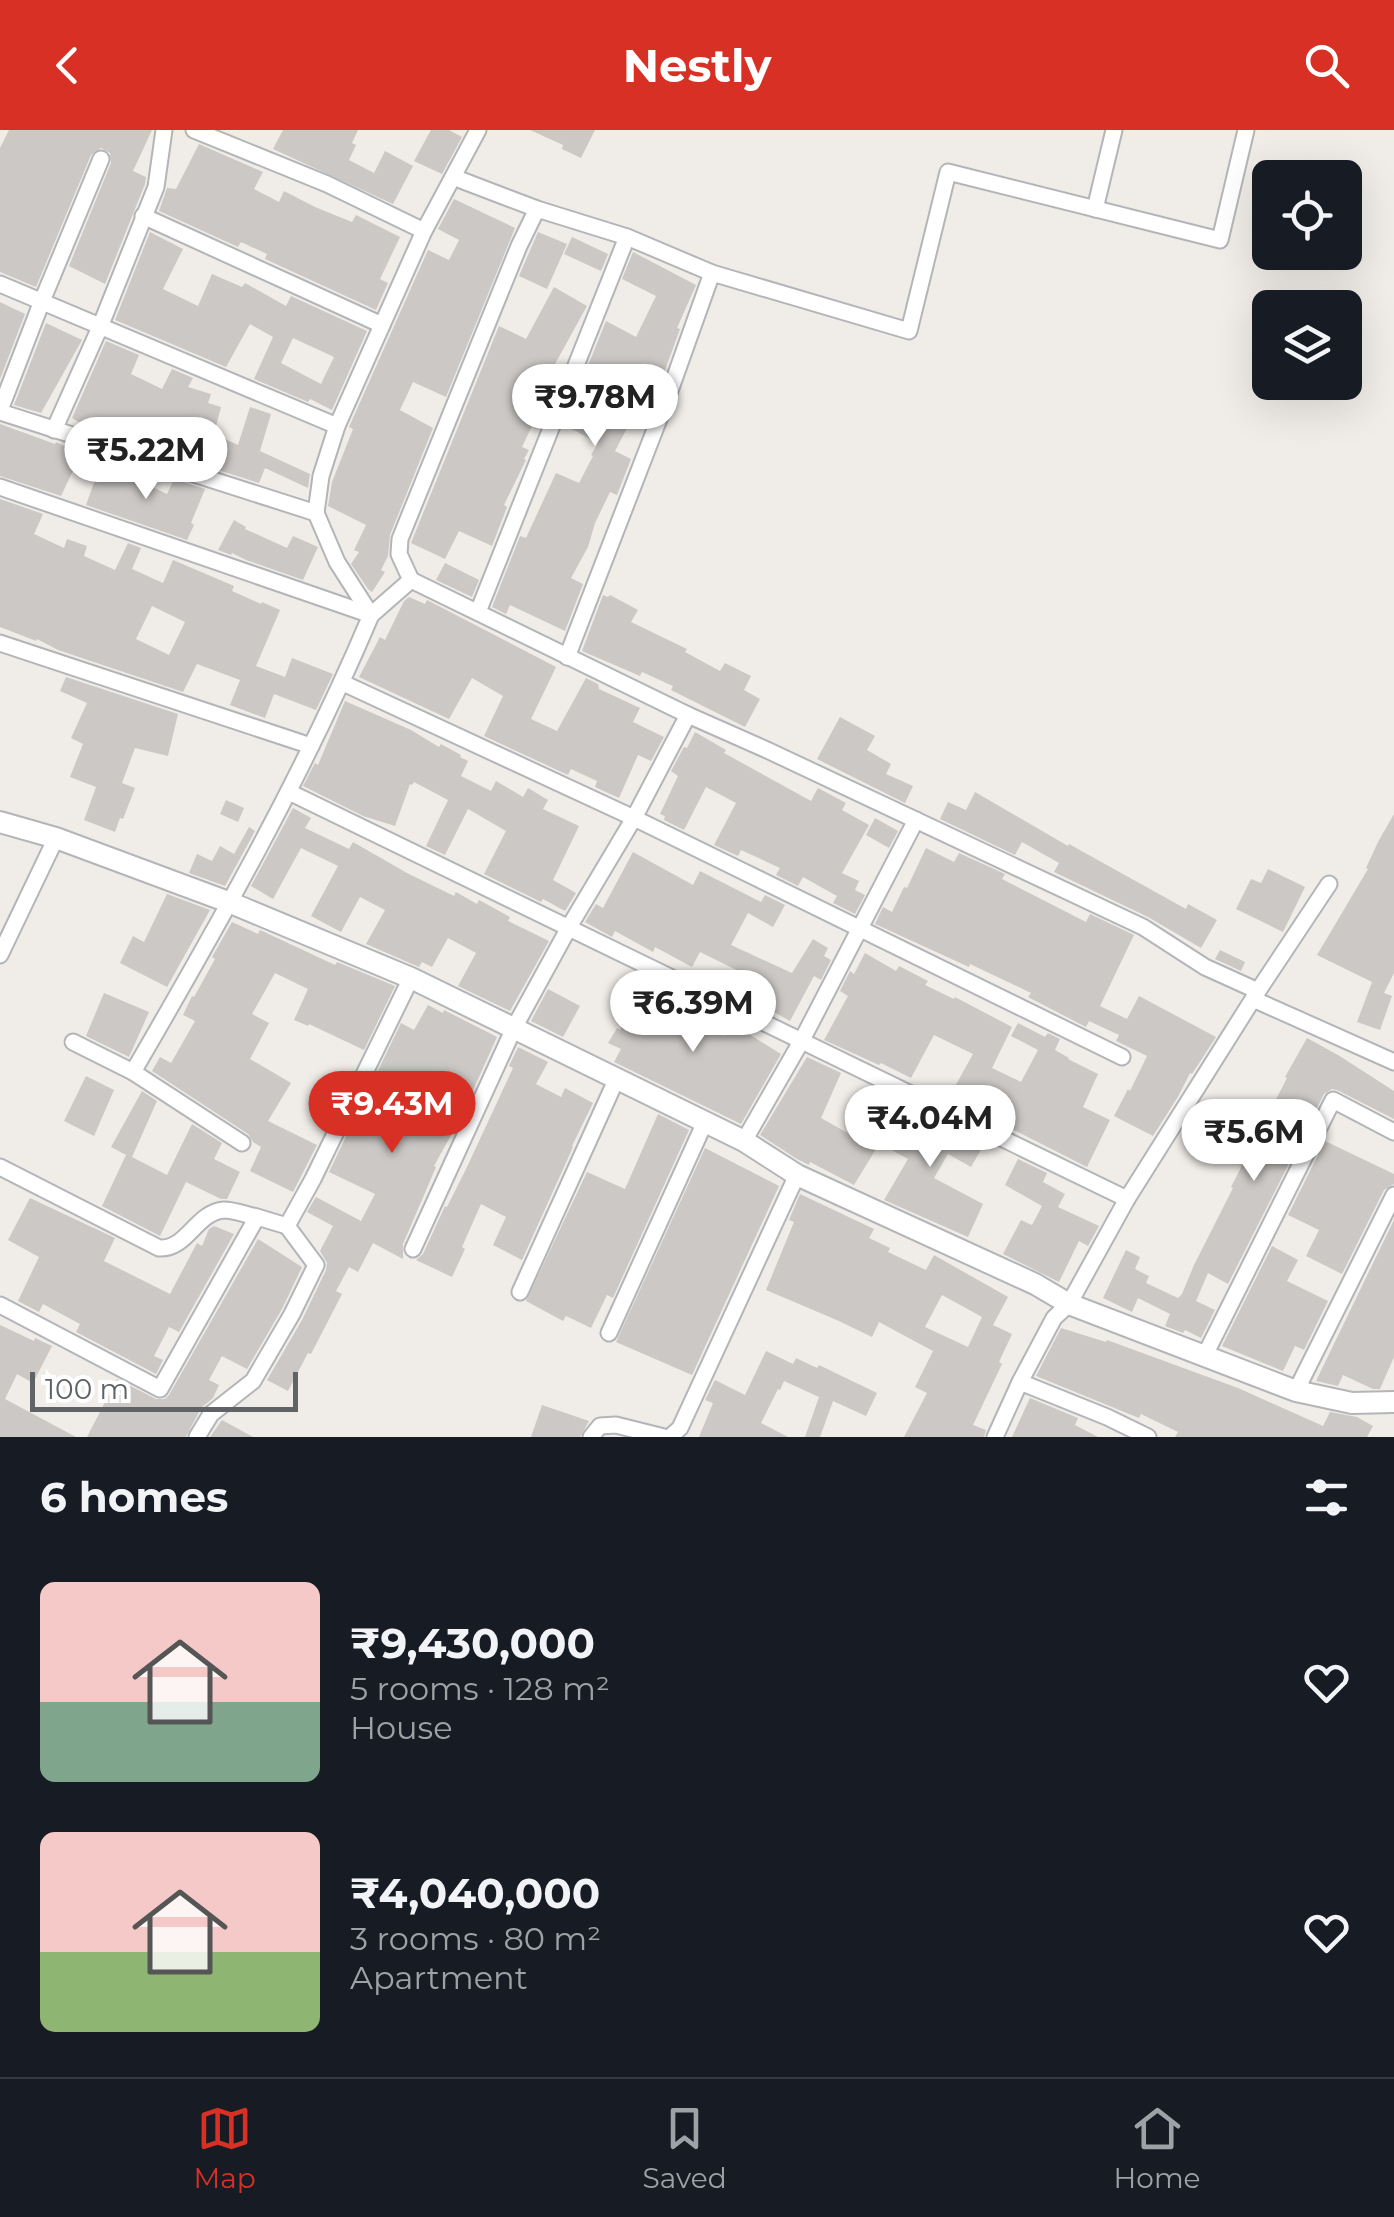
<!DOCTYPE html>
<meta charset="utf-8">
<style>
:root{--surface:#171b24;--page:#20242c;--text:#f1f3f6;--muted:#9ea1a6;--line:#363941;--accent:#d93025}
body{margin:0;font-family:Montserrat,sans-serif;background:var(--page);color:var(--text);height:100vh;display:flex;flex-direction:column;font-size:38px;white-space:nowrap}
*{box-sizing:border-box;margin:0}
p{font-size:32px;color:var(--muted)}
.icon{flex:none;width:55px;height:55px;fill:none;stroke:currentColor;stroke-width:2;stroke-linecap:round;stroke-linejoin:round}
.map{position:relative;height:1307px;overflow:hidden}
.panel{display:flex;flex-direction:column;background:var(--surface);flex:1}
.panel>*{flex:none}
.tools{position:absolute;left:1252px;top:30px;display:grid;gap:20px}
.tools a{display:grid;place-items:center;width:110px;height:110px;border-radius:15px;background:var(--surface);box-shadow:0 10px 40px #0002;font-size:50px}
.scale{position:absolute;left:30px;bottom:25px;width:268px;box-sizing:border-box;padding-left:10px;border:5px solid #5f6366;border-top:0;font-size:28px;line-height:35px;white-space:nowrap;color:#5f6366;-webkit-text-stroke:8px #fff;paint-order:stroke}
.price{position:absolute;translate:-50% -85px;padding:0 22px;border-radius:35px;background:#fff;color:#222;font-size:32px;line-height:65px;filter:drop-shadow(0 2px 5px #0008)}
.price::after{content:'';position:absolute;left:50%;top:60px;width:30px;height:22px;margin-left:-15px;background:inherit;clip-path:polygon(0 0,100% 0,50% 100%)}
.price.active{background:var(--accent);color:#fff}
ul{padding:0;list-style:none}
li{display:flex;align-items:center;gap:30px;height:250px;padding:0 40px}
li span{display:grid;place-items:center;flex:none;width:280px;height:200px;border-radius:15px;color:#555}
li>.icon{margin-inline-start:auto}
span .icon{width:120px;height:120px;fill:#fffc;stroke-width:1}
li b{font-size:42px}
h2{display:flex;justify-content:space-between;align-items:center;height:120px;padding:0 40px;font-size:42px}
header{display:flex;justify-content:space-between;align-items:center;height:130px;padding:0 40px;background:var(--accent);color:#fff;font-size:45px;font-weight:700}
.tabs{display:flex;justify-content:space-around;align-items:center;height:140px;border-top:2px solid var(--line);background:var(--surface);font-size:28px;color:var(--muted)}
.tabs a{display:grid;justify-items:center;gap:5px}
.tabs .active{color:var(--accent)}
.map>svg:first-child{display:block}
.building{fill:#cbc8c5;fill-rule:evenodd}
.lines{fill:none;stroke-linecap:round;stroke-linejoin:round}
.minor-casing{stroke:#b3b5b8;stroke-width:19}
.tertiary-casing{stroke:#b3b5b8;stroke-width:24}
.minor{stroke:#fff;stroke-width:15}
.tertiary{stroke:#fff;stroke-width:20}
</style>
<header><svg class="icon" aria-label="back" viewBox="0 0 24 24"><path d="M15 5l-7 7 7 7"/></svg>Nestly<svg class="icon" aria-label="search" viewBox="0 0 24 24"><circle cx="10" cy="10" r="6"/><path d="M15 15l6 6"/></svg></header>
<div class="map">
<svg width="1394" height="1307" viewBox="0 0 1394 1307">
<rect width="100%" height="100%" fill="#f0ede8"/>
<g class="building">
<path d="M 9,0 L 152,0 L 133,41 L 146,47 L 145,54 L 105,154 L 69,136 L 111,33 L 110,23 L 101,18 L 91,25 L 36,157 L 0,142 L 0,18 Z"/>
<path d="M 283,0 L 358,0 L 352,13 L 356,15 L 349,30 L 374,43 L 385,21 L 413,36 L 393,74 L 273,19 Z"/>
<path d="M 431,0 L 449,0 L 462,7 L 442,44 L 414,31 Z"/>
<path d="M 530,0 L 595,0 L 581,28 L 562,19 L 563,15 Z"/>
<path d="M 199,14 L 263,42 L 254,59 L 279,72 L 284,61 L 315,77 L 352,92 L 356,85 L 400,107 L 380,149 L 388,153 L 376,180 L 265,129 L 267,124 L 241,112 L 238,117 L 159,81 L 167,58 L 176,59 Z"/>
<path d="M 454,69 L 515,98 L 446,267 L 413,252 L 400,280 L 433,298 L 390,405 L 388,426 L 381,440 L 385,442 L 372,462 L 368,459 L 351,434 L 359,422 L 354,420 L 366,395 L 328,376 L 332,352 L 353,299 L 349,297 L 428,120 L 449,130 L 459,110 L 438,99 Z"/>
<path d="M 150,102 L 183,119 L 163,159 L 198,176 L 212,144 L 242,157 L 245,153 L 286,176 L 291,166 L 367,201 L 332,280 L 310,269 L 308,272 L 254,249 L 273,207 L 250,194 L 226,237 L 115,190 ZM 293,208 L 334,227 L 321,254 L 281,233 Z"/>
<path d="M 538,102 L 567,114 L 547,159 L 519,146 Z"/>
<path d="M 572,107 L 608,124 L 601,141 L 564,124 Z"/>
<path d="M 633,122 L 696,155 L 677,198 L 680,199 L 656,265 L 653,271 L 644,266 L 615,321 L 631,329 L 617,365 L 610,362 L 595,393 L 588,417 L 571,448 L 583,454 L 565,501 L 510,475 L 506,484 L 492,477 L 520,406 L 526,408 L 556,343 L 579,353 L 593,326 L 591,325 L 598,313 L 564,295 L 606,191 L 636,207 L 656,166 L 622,149 Z"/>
<path d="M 554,157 L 587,176 L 545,252 L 555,257 L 544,284 L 539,281 L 522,317 L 529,320 L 524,329 L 526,330 L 504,375 L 507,377 L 492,416 L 459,401 L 445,429 L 411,413 L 499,196 L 526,209 Z"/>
<path d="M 0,172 L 25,184 L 0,249 Z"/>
<path d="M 46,193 L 82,210 L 41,283 L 14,275 Z"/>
<path d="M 106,211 L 139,225 L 131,244 L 162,259 L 172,239 L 193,248 L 188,257 L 211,264 L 208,273 L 221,277 L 214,304 L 238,315 L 250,277 L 271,284 L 260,321 L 310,344 L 308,358 L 265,338 L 259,353 L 111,306 L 114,294 L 98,288 L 93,300 L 72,288 Z"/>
<path d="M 0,294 L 55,314 L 56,312 L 81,324 L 61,366 L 0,346 Z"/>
<path d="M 101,333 L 167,364 L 174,349 L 205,359 L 191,393 L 194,395 L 187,410 L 86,375 Z"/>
<path d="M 0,369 L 43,384 L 34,404 L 64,418 L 67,409 L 87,416 L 84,426 L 115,440 L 128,413 L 141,418 L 132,439 L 163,453 L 173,430 L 234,456 L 232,461 L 261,474 L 262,472 L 280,480 L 256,536 L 285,547 L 292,528 L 333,544 L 316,580 L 274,564 L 265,588 L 230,575 L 240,550 L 197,534 L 183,562 L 58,520 L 37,509 L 36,511 L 0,497 ZM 152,476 L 185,492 L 169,525 L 136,509 Z"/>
<path d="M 234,390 L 246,397 L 245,399 L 287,418 L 293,406 L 318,417 L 303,450 L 246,430 L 232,423 L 231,425 L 218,420 Z"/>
<path d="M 445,433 L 479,450 L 472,467 L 436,450 Z"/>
<path d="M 603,465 L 608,467 L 610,465 L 638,480 L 631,492 L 687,519 L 685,522 L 720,541 L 725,533 L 751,546 L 744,560 L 760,569 L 745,597 L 671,560 L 673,556 L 642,542 L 640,546 L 582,521 Z"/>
<path d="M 409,467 L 425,474 L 427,470 L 556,537 L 531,589 L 557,601 L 586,548 L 598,554 L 599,559 L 640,578 L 633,592 L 664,607 L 651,631 L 638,625 L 619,668 L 595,657 L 597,651 L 571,639 L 568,645 L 484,606 L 503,566 L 472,548 L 449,589 L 359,547 L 380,507 L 385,510 L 404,471 Z"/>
<path d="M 66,547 L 178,584 L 168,626 L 135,618 L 122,653 L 135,658 L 123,689 L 120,688 L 115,702 L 84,690 L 96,657 L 70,647 L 83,614 L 71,608 L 87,573 L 60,561 Z"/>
<path d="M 345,571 L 411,600 L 439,617 L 441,614 L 461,625 L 460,627 L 468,631 L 461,646 L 491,661 L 496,651 L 523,667 L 528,658 L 548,670 L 543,679 L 579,696 L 553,750 L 576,763 L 565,781 L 543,769 L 541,772 L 484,744 L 506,701 L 468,679 L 445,725 L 426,716 L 448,670 L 414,652 L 412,655 L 410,654 L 395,696 L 363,686 L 303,656 L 315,633 L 318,635 Z"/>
<path d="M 840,587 L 875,606 L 867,620 L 891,634 L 886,644 L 913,656 L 905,673 L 817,629 Z"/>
<path d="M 695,602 L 726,620 L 724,623 L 811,671 L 818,658 L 846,673 L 842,680 L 869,695 L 842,743 L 859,751 L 855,760 L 865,765 L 855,784 L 833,773 L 837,766 L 803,747 L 798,756 L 776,745 L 780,738 L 741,720 L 738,726 L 714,715 L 736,673 L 706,657 L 684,700 L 664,690 L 665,686 L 660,684 L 678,646 L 671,641 L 684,617 L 687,618 Z"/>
<path d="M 975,662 L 1068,716 L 1069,714 L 1186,779 L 1188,774 L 1217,790 L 1201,818 L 1148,787 L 1054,742 L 1059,733 L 1022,712 L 1015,725 L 940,689 L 948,672 L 966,680 Z"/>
<path d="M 226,670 L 244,678 L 238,692 L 220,684 Z"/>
<path d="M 293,678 L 311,688 L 305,698 L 349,719 L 353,712 L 407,743 L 454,766 L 456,762 L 477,774 L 479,770 L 510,787 L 508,791 L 549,811 L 510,881 L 458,856 L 476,823 L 448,808 L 432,837 L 422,832 L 419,837 L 366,814 L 385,780 L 360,767 L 341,802 L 311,786 L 338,736 L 301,718 L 273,769 L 251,756 Z"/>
<path d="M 1394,684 L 1394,843 L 1384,863 L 1392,866 L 1380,900 L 1357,892 L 1372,852 L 1317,825 L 1368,739 L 1366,738 L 1378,712 Z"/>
<path d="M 875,688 L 898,701 L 889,718 L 866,705 Z"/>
<path d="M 249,697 L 255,701 L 225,756 L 189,743 L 197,724 L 212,731 L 220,716 L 234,724 Z"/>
<path d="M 926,718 L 954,732 L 959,723 L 1005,744 L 1002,749 L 1086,792 L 1090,784 L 1134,805 L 1100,876 L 1127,889 L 1139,866 L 1216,907 L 1192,944 L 1190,943 L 1179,965 L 1153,1006 L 1114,986 L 1128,959 L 1130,961 L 1147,926 L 1116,911 L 1119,905 L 1089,891 L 1086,897 L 1028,867 L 1031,863 L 970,834 L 969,837 L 875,794 L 883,777 L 892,782 L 904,757 L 907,758 Z"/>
<path d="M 633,722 L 693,755 L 700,741 L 761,772 L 765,765 L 785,775 L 773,797 L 748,783 L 731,815 L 792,843 L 813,809 L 828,818 L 824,826 L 831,830 L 821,850 L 814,846 L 790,891 L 756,872 L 765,854 L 700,822 L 692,837 L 655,817 L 653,822 L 615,801 L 612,807 L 585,792 L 596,774 L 603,778 Z"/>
<path d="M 1268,739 L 1305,757 L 1283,802 L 1236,779 L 1251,749 L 1261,753 Z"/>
<path d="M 167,764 L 210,780 L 167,857 L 120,833 L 133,806 L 144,812 Z"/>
<path d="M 232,792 L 258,804 L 260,800 L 335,835 L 337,832 L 395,856 L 364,920 L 309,894 L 308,896 L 294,890 L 308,859 L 275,843 L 252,884 L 269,893 L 250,929 L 291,953 L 268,991 L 317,1015 L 293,1062 L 250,1041 L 261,1017 L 253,1012 L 248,1004 L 152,941 L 160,927 L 171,933 L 195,891 L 183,885 L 192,866 L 194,867 L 215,829 L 212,827 Z"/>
<path d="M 1220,820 L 1245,832 L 1241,841 L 1215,829 Z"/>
<path d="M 865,823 L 896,841 L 899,836 L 928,851 L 925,855 L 954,869 L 955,867 L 1012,897 L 992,938 L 1021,952 L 1038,920 L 1011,906 L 1018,893 L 1045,907 L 1048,903 L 1060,909 L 1055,920 L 1069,928 L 1068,929 L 1098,944 L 1083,977 L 1110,990 L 1087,1037 L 973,979 L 976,973 L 953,960 L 973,924 L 934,905 L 911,948 L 881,933 L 879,935 L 824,910 L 848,866 L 840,861 L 850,841 L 854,844 Z"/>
<path d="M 642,853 L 663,862 L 661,866 L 692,882 L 690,887 L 724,906 L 731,893 L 781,924 L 741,994 L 614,932 L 621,919 L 608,913 L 617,898 L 620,900 Z"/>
<path d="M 548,859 L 580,876 L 563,907 L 531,891 Z"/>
<path d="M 104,863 L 149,882 L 129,927 L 86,906 Z"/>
<path d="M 428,875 L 443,883 L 444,880 L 497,907 L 461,987 L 434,1036 L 436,1037 L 403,1114 L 403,1129 L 373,1113 L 358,1142 L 349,1137 L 336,1161 L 342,1164 L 311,1224 L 308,1223 L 288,1261 L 267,1250 L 302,1190 L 326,1140 L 327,1133 L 320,1121 L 333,1096 L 307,1082 L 316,1067 L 361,1091 L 375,1064 L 329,1042 L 401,893 L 414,900 Z"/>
<path d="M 1307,908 L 1338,925 L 1394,961 L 1394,989 L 1337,960 L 1332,959 L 1324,964 L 1228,1154 L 1208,1143 L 1196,1171 L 1215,1180 L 1201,1208 L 1185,1200 L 1183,1203 L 1165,1196 L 1170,1184 L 1138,1168 L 1132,1182 L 1103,1168 L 1126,1120 L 1140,1127 L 1135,1139 L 1149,1146 L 1146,1153 L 1178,1168 L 1182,1164 L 1194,1135 L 1233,1058 L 1231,1057 L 1287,948 L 1285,947 Z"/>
<path d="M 518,917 L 548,932 L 536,954 L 561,967 L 565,958 L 593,973 L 572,1016 L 573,1017 L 522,1130 L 493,1115 L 506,1087 L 481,1074 L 462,1117 L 465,1119 L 452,1147 L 416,1130 L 423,1124 L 445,1076 L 447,1077 L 466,1039 L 513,938 L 509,936 Z"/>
<path d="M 807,927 L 841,943 L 821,988 L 876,1019 L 854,1055 L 810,1032 L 809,1035 L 797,1029 L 760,1005 Z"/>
<path d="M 86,946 L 114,960 L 94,1006 L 64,991 Z"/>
<path d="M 142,961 L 157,971 L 132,1027 L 167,1045 L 192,994 L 222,1013 L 214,1029 L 240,1042 L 227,1069 L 221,1069 L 186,1052 L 160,1106 L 102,1076 L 126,1025 L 111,1017 Z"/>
<path d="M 900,975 L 931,992 L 933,987 L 959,1000 L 957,1005 L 982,1018 L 971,1037 L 948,1024 L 934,1048 L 983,1074 L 968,1107 L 884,1070 L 908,1029 L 879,1013 Z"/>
<path d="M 658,984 L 689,1000 L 613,1168 L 607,1165 L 591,1198 L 566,1186 L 563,1191 L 526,1171 L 587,1042 L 625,1059 Z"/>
<path d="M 1325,1011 L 1394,1044 L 1394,1054 L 1384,1060 L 1342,1144 L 1306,1126 L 1319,1100 L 1288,1085 Z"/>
<path d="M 705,1018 L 779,1056 L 692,1245 L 616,1212 Z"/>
<path d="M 1018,1029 L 1047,1043 L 1043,1052 L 1065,1064 L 1058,1077 L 1099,1096 L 1088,1116 L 1079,1111 L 1059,1152 L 1003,1124 L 1021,1090 L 1032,1095 L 1042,1076 L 1005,1055 Z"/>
<path d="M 800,1064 L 874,1099 L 869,1108 L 890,1118 L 888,1122 L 926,1140 L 934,1125 L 1008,1167 L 993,1195 L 1012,1204 L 999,1232 L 1002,1234 L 973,1295 L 986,1300 L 984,1307 L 904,1307 L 927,1263 L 915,1257 L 933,1221 L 879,1192 L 872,1207 L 839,1191 L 766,1160 L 794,1092 L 789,1090 ZM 942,1165 L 982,1187 L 968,1217 L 925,1197 Z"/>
<path d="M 30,1068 L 115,1108 L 104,1131 L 170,1164 L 197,1113 L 202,1116 L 209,1099 L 214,1096 L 234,1104 L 179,1202 L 169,1197 L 154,1226 L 163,1230 L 156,1244 L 76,1202 L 80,1194 L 43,1174 L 39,1182 L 18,1171 L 39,1127 L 8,1110 Z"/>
<path d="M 1394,1090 L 1394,1227 L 1380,1259 L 1373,1259 L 1343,1245 L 1338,1256 L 1316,1251 Z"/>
<path d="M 258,1109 L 302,1137 L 282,1179 L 247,1239 L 222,1226 L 209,1250 L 219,1255 L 213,1268 L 201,1278 L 186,1307 L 87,1307 L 117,1249 L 156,1269 L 165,1269 L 169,1265 Z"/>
<path d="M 1272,1116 L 1298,1130 L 1287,1151 L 1328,1171 L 1304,1220 L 1295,1216 L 1283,1241 L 1222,1216 Z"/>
<path d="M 0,1195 L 34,1211 L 35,1208 L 52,1216 L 33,1253 L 17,1244 L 5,1269 L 76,1307 L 0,1307 Z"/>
<path d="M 1061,1198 L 1106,1212 L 1107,1210 L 1238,1258 L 1323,1296 L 1330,1282 L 1357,1287 L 1373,1296 L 1367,1307 L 1175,1307 L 1178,1302 L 1141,1284 L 1139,1288 L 1036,1246 Z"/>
<path d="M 766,1221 L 793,1234 L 796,1228 L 817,1238 L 819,1235 L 877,1263 L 866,1286 L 833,1271 L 820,1307 L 805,1307 L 819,1267 L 784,1251 L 780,1260 L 778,1259 L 761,1293 L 788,1307 L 699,1307 L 713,1273 L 705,1270 L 715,1250 L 745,1265 Z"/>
<path d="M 1030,1268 L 1078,1288 L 1075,1295 L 1098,1307 L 1012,1307 Z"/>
<path d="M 542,1275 L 589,1291 L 580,1307 L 531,1307 Z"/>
<path d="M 222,1290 L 253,1307 L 210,1307 Z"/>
</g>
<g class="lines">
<defs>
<g id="minor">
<path d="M 194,0 L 327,54 L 424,101"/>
<path d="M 453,47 L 537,79 L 627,107 L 712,143"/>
<path d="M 1095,79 L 1114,0"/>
<path d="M 143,86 L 382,195"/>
<path d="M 0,154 L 337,296"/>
<path d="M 0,280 L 42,171 L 101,29"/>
<path d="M 0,282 L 316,383"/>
<path d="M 54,300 L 100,197 L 156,57 L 164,0"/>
<path d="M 0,357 L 371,485 L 411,450 L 399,424 L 400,409 L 519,116 L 537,79"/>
<path d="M 411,450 L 688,585 L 767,620 L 1143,797 L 1205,837 L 1258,861"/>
<path d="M 478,482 L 627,107"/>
<path d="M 0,513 L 311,616"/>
<path d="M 567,527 L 671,258 L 712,143 L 909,201 L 948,42 L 1220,110 L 1246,0"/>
<path d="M 343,553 L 634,688 L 1122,927"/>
<path d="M 289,662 L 1127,1069"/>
<path d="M 0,825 L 56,708"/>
<path d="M 1253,869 L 1394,932"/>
<path d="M 73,912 L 133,942"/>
<path d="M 744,1011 L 802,910 L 916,690"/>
<path d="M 242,1013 L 133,942 C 219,794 304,644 371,485 L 337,432 L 316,383 L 321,346 L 337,296 L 424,101 L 478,0"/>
<path d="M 0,1037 L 159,1118 C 187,1120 196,1082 224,1080 C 234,1080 247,1085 257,1087"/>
<path d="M 413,1119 L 514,898 L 572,792 L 634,688 L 688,585"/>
<path d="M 520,1162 L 617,948"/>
<path d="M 0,1175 L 160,1259 L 257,1087 L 287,1096"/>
<path d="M 609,1203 L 705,992"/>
<path d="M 1204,1227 L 1333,970 L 1394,1002"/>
<path d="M 1020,1252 L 1107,1287 L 1148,1307"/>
<path d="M 1296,1261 L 1394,1065"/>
<path d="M 197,1307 L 211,1284 L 253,1251 L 292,1184 L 316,1135 L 287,1096 L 313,1049 L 411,848"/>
<path d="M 591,1307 L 600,1296 L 616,1295 L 664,1307"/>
<path d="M 670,1307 L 680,1298 L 797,1045"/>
<path d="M 995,1307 L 1020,1252 L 1054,1188 L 1069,1174 L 1127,1069 L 1258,861 L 1329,754"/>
</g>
<path id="tertiary" d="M 0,692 L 56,708 L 231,773 L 411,848 L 744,1011 L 797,1045 L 1035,1154 L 1069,1174 L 1296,1261 L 1352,1273 L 1394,1272"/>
</defs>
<use href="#minor" class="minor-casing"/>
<use href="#tertiary" class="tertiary-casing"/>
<use href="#minor" class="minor"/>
<use href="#tertiary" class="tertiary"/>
</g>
</svg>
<div class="tools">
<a><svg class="icon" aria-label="locate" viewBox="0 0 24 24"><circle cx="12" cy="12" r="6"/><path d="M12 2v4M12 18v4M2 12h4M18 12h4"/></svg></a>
<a><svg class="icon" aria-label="layers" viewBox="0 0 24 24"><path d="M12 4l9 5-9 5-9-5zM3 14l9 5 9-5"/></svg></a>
</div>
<div class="scale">100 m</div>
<b class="price" style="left:595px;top:319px">₹9.78M</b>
<b class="price" style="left:146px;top:372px">₹5.22M</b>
<b class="price" style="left:693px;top:925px">₹6.39M</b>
<b class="price active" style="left:392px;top:1026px">₹9.43M</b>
<b class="price" style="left:930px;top:1040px">₹4.04M</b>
<b class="price" style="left:1254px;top:1054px">₹5.6M</b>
</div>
<section class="panel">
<h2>6 homes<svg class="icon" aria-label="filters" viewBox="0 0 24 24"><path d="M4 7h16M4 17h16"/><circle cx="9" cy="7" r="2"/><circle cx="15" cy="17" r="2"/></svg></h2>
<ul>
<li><span style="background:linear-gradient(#f6c9c9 60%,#7fa58c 0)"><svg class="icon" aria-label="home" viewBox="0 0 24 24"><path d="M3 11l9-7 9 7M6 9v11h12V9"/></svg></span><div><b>₹9,430,000</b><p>5 rooms · 128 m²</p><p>House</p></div><svg class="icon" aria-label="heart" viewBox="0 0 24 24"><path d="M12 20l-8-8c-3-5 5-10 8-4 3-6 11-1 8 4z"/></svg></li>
<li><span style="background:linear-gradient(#f6c9c9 60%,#8fb573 0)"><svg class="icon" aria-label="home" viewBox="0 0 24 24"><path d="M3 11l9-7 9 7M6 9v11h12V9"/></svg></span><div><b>₹4,040,000</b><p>3 rooms · 80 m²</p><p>Apartment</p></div><svg class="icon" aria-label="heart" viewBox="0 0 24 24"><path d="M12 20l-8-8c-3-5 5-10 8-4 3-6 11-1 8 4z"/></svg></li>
</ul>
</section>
<nav class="tabs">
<a class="active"><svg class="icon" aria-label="map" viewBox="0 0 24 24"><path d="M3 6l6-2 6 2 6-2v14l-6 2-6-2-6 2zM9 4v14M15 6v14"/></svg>Map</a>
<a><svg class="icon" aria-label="saved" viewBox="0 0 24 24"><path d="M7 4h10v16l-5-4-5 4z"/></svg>Saved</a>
<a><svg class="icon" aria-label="home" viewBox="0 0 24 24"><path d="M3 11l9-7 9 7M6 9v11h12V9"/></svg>Home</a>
</nav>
